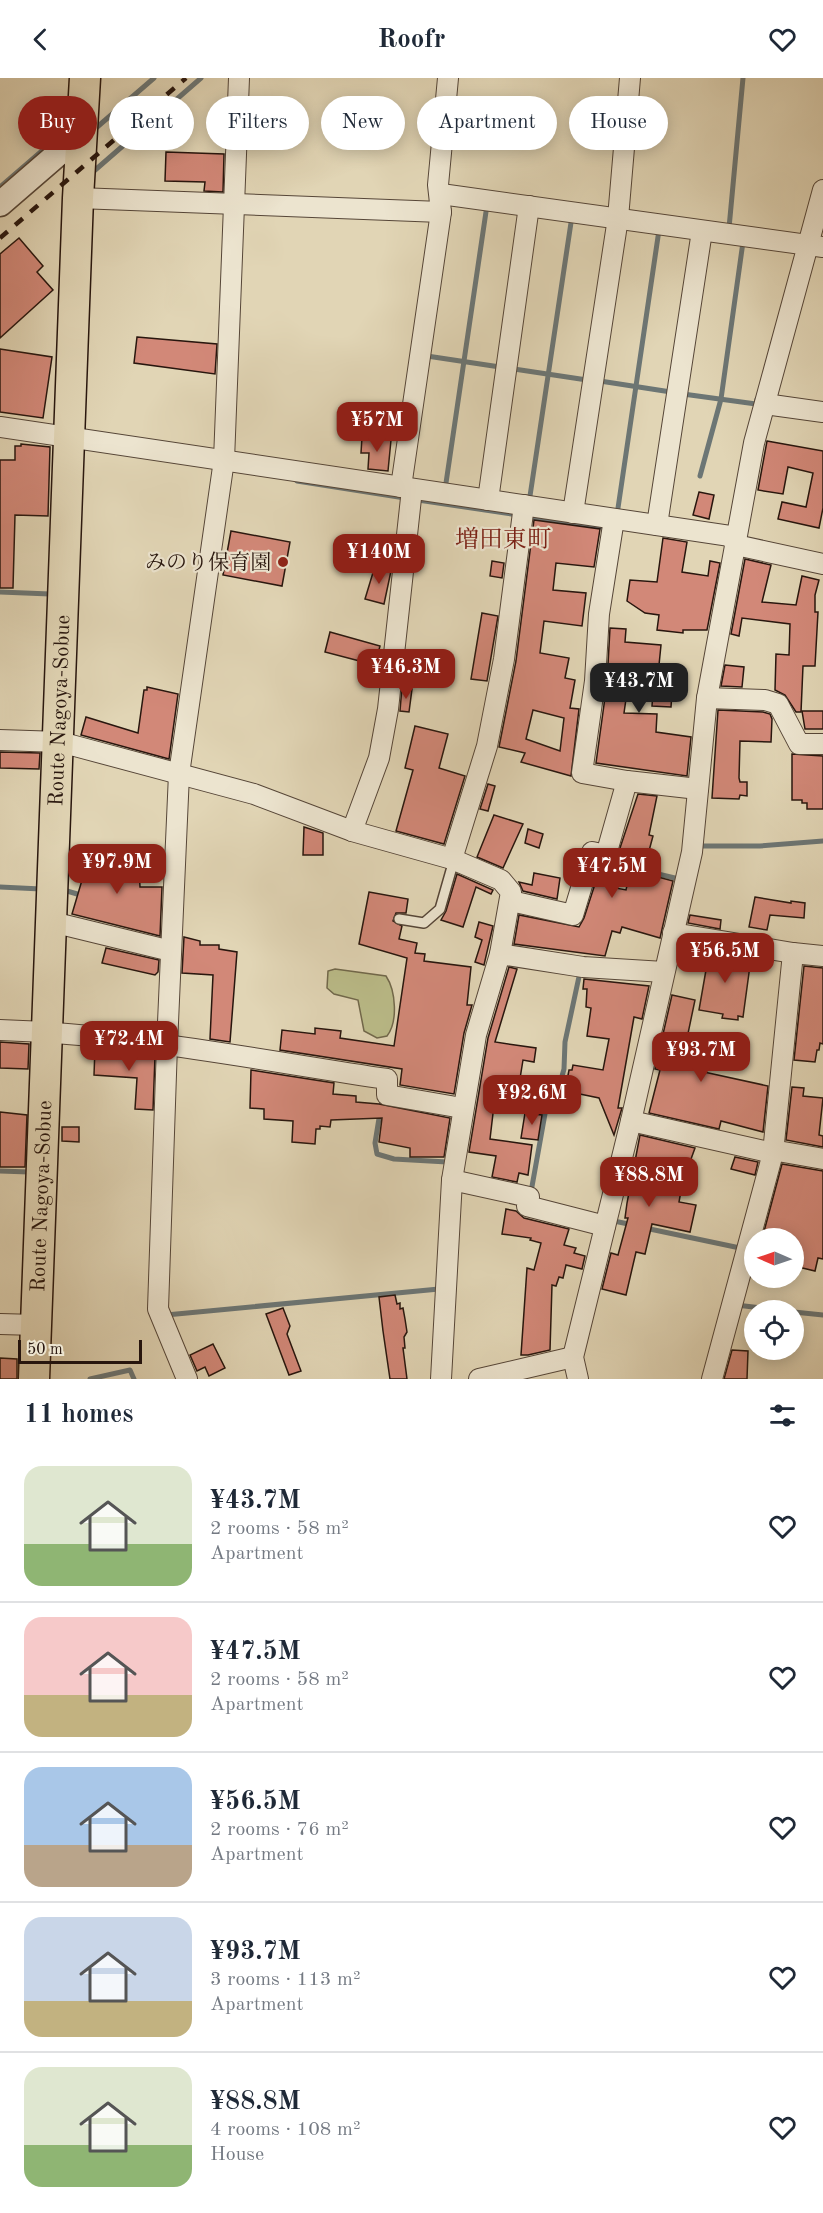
<!DOCTYPE html>
<meta charset="utf-8">
<style>
:root{--surface:#fff;--page:#f6f6f7;--text:#1f2937;--muted:#747a83;--line:#e0e1e3;--accent:#8f2418}
body{margin:0;font-family:"Old Standard TT","Noto Serif JP",serif;background:var(--page);color:var(--text);height:100vh;display:flex;flex-direction:column;font-size:22px;white-space:nowrap}
*{box-sizing:border-box;margin:0}
p{font-size:20px;color:var(--muted)}
.icon{flex:none;width:33px;height:33px;fill:none;stroke:currentColor;stroke-width:2;stroke-linecap:round;stroke-linejoin:round}
.map{position:relative;height:1301px;overflow:hidden}
.panel{display:flex;flex-direction:column;background:var(--surface);flex:1}
.panel>*{flex:none}
.guide{position:absolute;left:18px;top:18px;width:788px;height:54px;display:flex;gap:12px}
.needle{width:39px;rotate:272deg}
.tools{position:absolute;left:744px;top:1150px;display:grid;gap:12px}
.tools a{display:grid;place-items:center;width:60px;height:60px;border-radius:50%;background:var(--surface);box-shadow:0 3px 15px #0003;font-size:30px}
.scale{position:absolute;left:18px;bottom:15px;width:124px;box-sizing:border-box;padding-left:6px;border:3px solid #28160e;border-top:0;font-size:16px;line-height:21px;white-space:nowrap;color:#28160e;-webkit-text-stroke:4px #ece4cf;paint-order:stroke}
.price{position:absolute;translate:-50% -51px;padding:0 14px;border-radius:12px;background:var(--accent);color:#fff;font-size:20px;line-height:39px;filter:drop-shadow(0 2px 3px #0008)}
.price::after{content:'';position:absolute;left:50%;top:36px;width:18px;height:14px;margin-left:-9px;background:inherit;clip-path:polygon(0 0,100% 0,50% 100%)}
.price.on{background:#222;color:#fff}
ul{padding:0;list-style:none}
li{display:flex;align-items:center;gap:18px;height:150px;padding:0 24px}
li+li{border-top:2px solid var(--line)}
li span{display:grid;place-items:center;flex:none;width:168px;height:120px;border-radius:18px;color:#555}
li>.icon{margin-inline-start:auto}
span .icon{width:72px;height:72px;fill:#fffc;stroke-width:1}
li b{font-size:26px}
h2{display:flex;justify-content:space-between;align-items:center;height:72px;padding:0 24px;font-size:26px}
.tag{padding:0 21px;border-radius:27px;background:var(--surface);box-shadow:0 3px 15px #0003;font-size:21px;line-height:54px}
.tag.on{background:var(--accent);color:#fff}
header{display:flex;justify-content:space-between;align-items:center;height:78px;padding:0 24px;background:var(--surface);font-size:27px;font-weight:600}
.map>svg:first-child{display:block}
.green{fill:#babb88;stroke:#71684b;stroke-width:1.5}
.lines{fill:none;stroke-linecap:round;stroke-linejoin:round}
.stream{stroke:#6c7675;stroke-width:5}
.building{fill:#d28878;stroke:#28160e;stroke-width:1.5;fill-rule:evenodd}
.service-casing{stroke:#564638;stroke-width:12}
.minor-casing{stroke:#564638;stroke-width:22}
.tertiary-casing{stroke:#564638;stroke-width:27}
.primary-casing{stroke:#28160e;stroke-width:33}
.service{stroke:#ece4cf;stroke-width:9}
.minor{stroke:#ece4cf;stroke-width:20}
.tertiary{stroke:#ece4cf;stroke-width:24}
.primary{stroke:#e1d5b5;stroke-width:30}
.rail{stroke:#28160e;stroke-width:4.5;stroke-dasharray:10 10;stroke-linecap:butt}
.poi-dot{fill:#8f2418;stroke:#ece4cf;stroke-width:2}
.labels{text-anchor:middle;stroke-width:4.5;stroke-linejoin:round;paint-order:stroke}
.poi-label{font-size:21px;fill:#28160e;stroke:#ece4cf;text-anchor:end}
.street-label{font-size:21px;fill:#28160e;stroke:#ece4cf}
.quarter-label{font-size:24px;fill:#7a1f14;stroke:#ece4cf}
</style>
<header><svg class="icon" aria-label="back" viewBox="0 0 24 24"><path d="M15 5l-7 7 7 7"/></svg>Roofr<svg class="icon" aria-label="heart" viewBox="0 0 24 24"><path d="M12 20l-8-8c-3-5 5-10 8-4 3-6 11-1 8 4z"/></svg></header>
<div class="map">
<svg width="823" height="1301" viewBox="0 0 823 1301">
<rect width="100%" height="100%" fill="#e1d5b5"/>
<filter id="stains"><feTurbulence type="fractalNoise" baseFrequency=".00333" numOctaves="4"/><feColorMatrix values="0 0 0 0 .2 0 0 0 0 .09 0 0 0 0 .02 0 0 0 .5 -.17"/></filter>
<radialGradient id="worn" r=".72"><stop offset=".6" stop-color="#630" stop-opacity="0"/><stop offset="1" stop-color="#630" stop-opacity=".3"/></radialGradient>
<path class="green" d="M 335,891 L 386,898 C 396,913 398,944 387,958 L 377,960 L 364,953 L 358,922 L 334,916 L 327,910 L 328,893 Z"/>
<g class="lines">
<g class="stream">
<path d="M 96,50 L 154,0"/>
<path d="M 94,93 L 201,0"/>
<path d="M 0,109 L 50,66"/>
<path d="M 729,150 L 743,0"/>
<path d="M 427,278 L 500,289"/>
<path d="M 514,291 L 587,302"/>
<path d="M 600,303 L 671,314"/>
<path d="M 683,316 L 756,326 L 757,321"/>
<path d="M 700,398 L 721,321 L 743,164"/>
<path d="M 297,403 L 405,420"/>
<path d="M 446,405 L 487,127"/>
<path d="M 530,418 L 572,138"/>
<path d="M 418,422 L 518,437"/>
<path d="M 618,430 L 659,152"/>
<path d="M 529,439 L 603,449"/>
<path d="M 0,514 L 50,516"/>
<path d="M 700,768 L 760,768 L 823,763"/>
<path d="M 637,791 L 679,801"/>
<path d="M 0,809 L 41,811"/>
<path d="M 67,813 L 84,818"/>
<path d="M 382,1022 L 375,1065 L 377,1076 L 394,1081 L 447,1084 L 447,1088"/>
<path d="M 0,1093 L 29,1094"/>
<path d="M 531,1114 L 548,1019 L 559,1009 L 564,991 L 565,964 L 580,894"/>
<path d="M 614,1143 L 633,1147"/>
<path d="M 645,1150 L 740,1170"/>
<path d="M 736,1227 L 788,1233"/>
<path d="M 794,1234 L 823,1237"/>
<path d="M 166,1237 L 439,1211 L 440,1209"/>
<path d="M 90,1301 L 130,1292 L 134,1301"/>
</g>
</g>
<g class="building">
<path d="M 166,74 L 224,76 L 223,114 L 204,113 L 205,104 L 165,103 Z"/>
<path d="M 19,160 L 43,188 L 37,194 L 53,212 L 0,260 L 0,176 Z"/>
<path d="M 137,259 L 217,266 L 215,296 L 134,285 Z"/>
<path d="M 0,271 L 52,279 L 43,340 L 0,334 Z"/>
<path d="M 362,359 L 391,362 L 388,393 L 368,391 L 369,375 L 361,375 Z"/>
<path d="M 767,363 L 823,373 L 823,430 L 819,450 L 778,441 L 782,424 L 806,429 L 813,395 L 788,389 L 783,416 L 758,412 Z"/>
<path d="M 21,366 L 50,369 L 48,438 L 15,437 L 13,510 L 0,510 L 0,382 L 15,382 L 15,368 L 21,368 Z"/>
<path d="M 699,414 L 714,417 L 709,441 L 693,437 Z"/>
<path d="M 534,442 L 600,451 L 594,489 L 556,485 L 553,512 L 586,515 L 582,548 L 544,543 L 540,575 L 569,580 L 565,600 L 575,602 L 570,630 L 579,631 L 571,698 L 521,684 L 525,675 L 499,669 L 516,583 ZM 533,632 L 564,640 L 560,673 L 526,661 Z"/>
<path d="M 231,453 L 290,464 L 282,508 L 223,497 Z"/>
<path d="M 663,460 L 687,464 L 682,494 L 708,498 L 710,483 L 720,485 L 707,552 L 683,552 L 683,555 L 657,552 L 659,537 L 645,535 L 627,523 L 630,502 L 657,504 Z"/>
<path d="M 745,481 L 771,487 L 762,524 L 796,527 L 802,498 L 819,502 L 815,517 L 815,534 L 818,534 L 815,588 L 803,588 L 801,634 L 796,634 L 785,617 L 775,612 L 776,576 L 789,577 L 790,546 L 742,540 L 739,558 L 731,556 Z"/>
<path d="M 492,483 L 504,485 L 502,500 L 490,498 Z"/>
<path d="M 375,488 L 391,493 L 384,526 L 365,521 Z"/>
<path d="M 482,535 L 498,538 L 487,603 L 471,601 Z"/>
<path d="M 610,550 L 626,551 L 625,564 L 661,567 L 659,587 L 674,588 L 671,629 L 652,628 L 655,588 L 631,586 L 624,635 L 657,636 L 656,654 L 691,659 L 687,698 L 596,685 L 607,605 Z"/>
<path d="M 330,554 L 380,568 L 375,587 L 325,574 Z"/>
<path d="M 725,587 L 744,589 L 742,609 L 721,608 Z"/>
<path d="M 147,609 L 178,616 L 169,681 L 81,657 L 86,639 L 138,655 L 144,612 L 147,612 Z"/>
<path d="M 402,609 L 412,611 L 409,634 L 400,633 Z"/>
<path d="M 718,632 L 763,634 L 770,636 L 772,641 L 771,664 L 740,663 L 739,700 L 740,704 L 747,704 L 747,718 L 740,717 L 739,721 L 712,720 Z"/>
<path d="M 802,633 L 823,633 L 823,651 L 805,651 Z"/>
<path d="M 415,648 L 448,656 L 439,690 L 465,698 L 444,766 L 396,753 L 413,692 L 405,690 Z"/>
<path d="M 0,674 L 40,675 L 39,691 L 0,690 Z"/>
<path d="M 792,676 L 823,678 L 823,731 L 807,731 L 807,725 L 802,725 L 802,722 L 792,722 Z"/>
<path d="M 488,706 L 495,708 L 488,733 L 480,731 Z"/>
<path d="M 638,716 L 657,718 L 649,757 L 653,758 L 643,795 L 673,803 L 660,860 L 622,849 L 620,855 L 612,853 L 605,878 L 514,866 L 519,837 L 579,849 L 584,840 L 595,806 L 626,812 L 629,799 L 612,794 Z"/>
<path d="M 494,737 L 523,746 L 503,790 L 477,779 Z"/>
<path d="M 304,749 L 323,755 L 323,777 L 303,777 Z"/>
<path d="M 528,751 L 543,756 L 539,770 L 525,765 Z"/>
<path d="M 74,776 L 90,780 L 91,777 L 98,779 L 99,776 L 136,786 L 136,789 L 139,789 L 140,809 L 162,809 L 160,858 L 72,836 L 85,792 L 71,788 Z"/>
<path d="M 534,795 L 560,800 L 557,821 L 523,813 L 519,804 L 532,807 Z"/>
<path d="M 457,796 L 493,812 L 491,816 L 476,809 L 463,849 L 441,842 L 446,833 Z"/>
<path d="M 369,814 L 408,821 L 406,835 L 396,835 L 393,843 L 402,848 L 399,861 L 417,865 L 415,875 L 425,876 L 424,883 L 471,889 L 467,927 L 472,927 L 464,955 L 454,1016 L 400,1007 L 402,991 L 280,972 L 282,952 L 315,956 L 315,950 L 341,953 L 340,960 L 394,968 L 407,880 L 359,866 Z"/>
<path d="M 755,819 L 791,825 L 791,823 L 805,825 L 804,840 L 770,837 L 767,852 L 749,849 Z"/>
<path d="M 690,837 L 721,842 L 720,851 L 688,845 Z"/>
<path d="M 479,844 L 493,848 L 484,887 L 475,884 L 482,862 L 475,859 Z"/>
<path d="M 184,859 L 200,863 L 200,867 L 219,867 L 219,871 L 237,874 L 230,964 L 210,961 L 213,897 L 182,895 Z"/>
<path d="M 106,870 L 159,882 L 158,894 L 155,897 L 102,885 Z"/>
<path d="M 703,872 L 751,880 L 743,939 L 738,938 L 738,942 L 722,940 L 723,936 L 699,932 L 706,892 L 700,891 Z"/>
<path d="M 804,888 L 823,890 L 823,966 L 820,965 L 819,972 L 817,972 L 815,984 L 794,982 Z"/>
<path d="M 509,889 L 517,891 L 495,964 L 536,970 L 534,984 L 523,982 L 518,1013 L 532,1015 L 530,1032 L 494,1027 L 490,1061 L 532,1067 L 528,1097 L 519,1095 L 517,1104 L 492,1099 L 496,1078 L 469,1074 L 488,960 Z"/>
<path d="M 584,901 L 649,908 L 642,941 L 634,939 L 618,1030 L 622,1030 L 614,1057 L 599,1020 L 565,1013 L 569,992 L 572,992 L 573,987 L 603,992 L 609,961 L 587,958 L 591,930 L 586,929 L 587,911 L 583,911 Z"/>
<path d="M 672,917 L 695,922 L 681,989 L 768,1008 L 763,1054 L 721,1043 L 719,1051 L 649,1035 L 660,992 L 655,991 Z"/>
<path d="M 0,964 L 29,966 L 28,991 L 0,990 Z"/>
<path d="M 95,970 L 155,978 L 153,1032 L 135,1031 L 137,1000 L 94,997 Z"/>
<path d="M 251,992 L 334,1005 L 333,1016 L 356,1018 L 356,1024 L 379,1026 L 450,1040 L 444,1079 L 410,1079 L 410,1070 L 379,1064 L 382,1040 L 331,1042 L 330,1049 L 320,1048 L 320,1051 L 316,1051 L 315,1066 L 292,1064 L 293,1043 L 264,1041 L 264,1031 L 250,1030 Z"/>
<path d="M 792,1009 L 804,1010 L 803,1018 L 823,1020 L 819,1057 L 823,1058 L 823,1069 L 786,1062 Z"/>
<path d="M 0,1034 L 27,1037 L 25,1089 L 0,1089 Z"/>
<path d="M 525,1035 L 542,1037 L 538,1062 L 521,1060 Z"/>
<path d="M 62,1049 L 79,1049 L 79,1064 L 62,1063 Z"/>
<path d="M 640,1057 L 695,1070 L 687,1092 L 654,1080 L 647,1106 L 681,1113 L 679,1124 L 696,1127 L 690,1154 L 652,1146 L 645,1176 L 636,1174 L 626,1217 L 602,1211 L 611,1175 L 618,1177 L 628,1140 L 625,1140 L 627,1125 Z"/>
<path d="M 735,1079 L 758,1084 L 755,1097 L 731,1091 Z"/>
<path d="M 782,1086 L 823,1093 L 823,1181 L 818,1180 L 815,1193 L 794,1188 L 794,1161 L 762,1161 Z"/>
<path d="M 506,1131 L 516,1133 L 524,1140 L 569,1151 L 564,1167 L 576,1170 L 574,1175 L 585,1178 L 582,1191 L 566,1187 L 563,1200 L 559,1199 L 556,1208 L 552,1207 L 550,1272 L 528,1277 L 521,1277 L 527,1190 L 534,1192 L 541,1165 L 530,1162 L 531,1160 L 502,1156 Z"/>
<path d="M 395,1217 L 397,1226 L 400,1225 L 400,1231 L 403,1230 L 405,1241 L 407,1254 L 404,1259 L 405,1270 L 403,1270 L 407,1301 L 390,1301 L 383,1253 L 379,1219 Z"/>
<path d="M 283,1230 L 290,1248 L 287,1256 L 301,1293 L 289,1297 L 266,1236 Z"/>
<path d="M 213,1266 L 225,1290 L 209,1298 L 205,1289 L 197,1293 L 190,1277 Z"/>
<path d="M 732,1272 L 748,1273 L 747,1301 L 724,1301 Z"/>
<path d="M 0,1280 L 17,1281 L 17,1301 L 0,1301 Z"/>
</g>
<g class="lines">
<defs>
<path id="service" d="M 399,841 L 424,845 L 440,831 L 454,782"/>
<g id="minor">
<path d="M 441,116 L 823,169"/>
<path d="M 78,120 L 441,134"/>
<path d="M 765,326 L 823,334"/>
<path d="M 0,349 L 730,458 L 736,467 L 823,486"/>
<path d="M 401,409 L 441,134 L 438,107 L 448,0"/>
<path d="M 488,422 L 529,128"/>
<path d="M 573,435 L 618,140 L 630,0"/>
<path d="M 614,441 L 599,536 L 595,603 L 582,695 L 627,703 L 698,711"/>
<path d="M 657,447 L 702,153"/>
<path d="M 707,620 L 765,622 L 778,626 L 799,666 L 823,666"/>
<path d="M 0,662 L 60,664 L 254,716 L 352,753 L 452,781 L 501,802 L 511,814 L 500,876 L 476,957 L 452,1102 L 441,1301"/>
<path d="M 352,753 L 379,680 L 388,631 L 412,411"/>
<path d="M 452,781 L 487,668 L 504,581 L 524,427"/>
<path d="M 511,823 L 573,837 L 592,774 L 606,777 L 627,703"/>
<path d="M 52,844 L 171,873"/>
<path d="M 673,855 L 793,875"/>
<path d="M 500,876 L 583,889 L 664,894"/>
<path d="M 0,952 C 130,956 259,982 387,1001 L 387,1017 L 462,1030"/>
<path d="M 631,1043 L 773,1075"/>
<path d="M 772,1072 L 823,1081"/>
<path d="M 452,1102 L 529,1119 L 527,1128 L 605,1148"/>
<path d="M 0,1246 L 36,1247"/>
<path d="M 187,1301 L 158,1231 L 167,967 L 179,696 L 224,382 L 239,0"/>
<path d="M 479,1301 L 573,1279"/>
<path d="M 578,1301 L 573,1279 L 631,1043 L 692,774 L 707,620 L 754,365 L 823,112"/>
<path d="M 712,1301 L 773,1075 L 793,875 L 823,878"/>
</g>
<path id="tertiary" d="M 0,126 L 81,56"/>
<g id="primary">
<path id="s1" d="M 34,1301 L 78,120 L 85,0"/>
</g>
</defs>
<use href="#service" class="service-casing"/>
<use href="#minor" class="minor-casing"/>
<use href="#tertiary" class="tertiary-casing"/>
<use href="#primary" class="primary-casing"/>
<use href="#service" class="service"/>
<use href="#minor" class="minor"/>
<use href="#tertiary" class="tertiary"/>
<use href="#primary" class="primary"/>
<path class="rail" d="M 0,160 L 186,0"/>
</g>
<circle class="poi-dot" cx="283" cy="484" r="6"/>
<g class="labels">
<g class="poi-label">
<text x="271" y="491">みのり保育園</text>
</g>
<g class="street-label">
<text dy="7" stroke="none"><textPath href="#s1" startOffset="669">Route Nagoya-Sobue</textPath></text>
<text dy="7" stroke="none"><textPath href="#s1" startOffset="183">Route Nagoya-Sobue</textPath></text>
</g>
<g class="quarter-label">
<text x="503" y="469">増田東町</text>
</g>
</g>
<rect width="100%" height="100%" filter="url(#stains)"/>
<rect width="100%" height="100%" fill="url(#worn)"/>
</svg>
<div class="tools">
<a><svg class="needle" viewBox="-14 -14 28 28"><path d="M0-13l5 13h-10z" fill="#e53935"/><path d="M0 13l5-13h-10z" fill="#747a83"/></svg></a>
<a><svg class="icon" aria-label="locate" viewBox="0 0 24 24"><circle cx="12" cy="12" r="6"/><path d="M12 2v4M12 18v4M2 12h4M18 12h4"/></svg></a>
</div>
<div class="scale">50 m</div>
<b class="price" style="left:377px;top:375px">¥57M</b>
<b class="price" style="left:379px;top:507px">¥140M</b>
<b class="price" style="left:406px;top:622px">¥46.3M</b>
<b class="price on" style="left:639px;top:636px">¥43.7M</b>
<b class="price" style="left:117px;top:817px">¥97.9M</b>
<b class="price" style="left:612px;top:821px">¥47.5M</b>
<b class="price" style="left:725px;top:906px">¥56.5M</b>
<b class="price" style="left:129px;top:994px">¥72.4M</b>
<b class="price" style="left:701px;top:1005px">¥93.7M</b>
<b class="price" style="left:532px;top:1048px">¥92.6M</b>
<b class="price" style="left:649px;top:1130px">¥88.8M</b>
<div class="guide">
<a class="tag on">Buy</a>
<a class="tag">Rent</a>
<a class="tag">Filters</a>
<a class="tag">New</a>
<a class="tag">Apartment</a>
<a class="tag">House</a>
</div>
</div>
<section class="panel">
<h2>11 homes<svg class="icon" aria-label="filters" viewBox="0 0 24 24"><path d="M4 7h16M4 17h16"/><circle cx="9" cy="7" r="2"/><circle cx="15" cy="17" r="2"/></svg></h2>
<ul>
<li><span style="background:linear-gradient(#dfe7d0 65%,#8fb573 0)"><svg class="icon" aria-label="home" viewBox="0 0 24 24"><path d="M3 11l9-7 9 7M6 9v11h12V9"/></svg></span><div><b>¥43.7M</b><p>2 rooms · 58 m²</p><p>Apartment</p></div><svg class="icon" aria-label="heart" viewBox="0 0 24 24"><path d="M12 20l-8-8c-3-5 5-10 8-4 3-6 11-1 8 4z"/></svg></li>
<li><span style="background:linear-gradient(#f6c9c9 65%,#c2b280 0)"><svg class="icon" aria-label="home" viewBox="0 0 24 24"><path d="M3 11l9-7 9 7M6 9v11h12V9"/></svg></span><div><b>¥47.5M</b><p>2 rooms · 58 m²</p><p>Apartment</p></div><svg class="icon" aria-label="heart" viewBox="0 0 24 24"><path d="M12 20l-8-8c-3-5 5-10 8-4 3-6 11-1 8 4z"/></svg></li>
<li><span style="background:linear-gradient(#a9c7e8 65%,#b9a48a 0)"><svg class="icon" aria-label="home" viewBox="0 0 24 24"><path d="M3 11l9-7 9 7M6 9v11h12V9"/></svg></span><div><b>¥56.5M</b><p>2 rooms · 76 m²</p><p>Apartment</p></div><svg class="icon" aria-label="heart" viewBox="0 0 24 24"><path d="M12 20l-8-8c-3-5 5-10 8-4 3-6 11-1 8 4z"/></svg></li>
<li><span style="background:linear-gradient(#c9d6e8 70%,#c2b280 0)"><svg class="icon" aria-label="home" viewBox="0 0 24 24"><path d="M3 11l9-7 9 7M6 9v11h12V9"/></svg></span><div><b>¥93.7M</b><p>3 rooms · 113 m²</p><p>Apartment</p></div><svg class="icon" aria-label="heart" viewBox="0 0 24 24"><path d="M12 20l-8-8c-3-5 5-10 8-4 3-6 11-1 8 4z"/></svg></li>
<li><span style="background:linear-gradient(#dfe7d0 65%,#8fb573 0)"><svg class="icon" aria-label="home" viewBox="0 0 24 24"><path d="M3 11l9-7 9 7M6 9v11h12V9"/></svg></span><div><b>¥88.8M</b><p>4 rooms · 108 m²</p><p>House</p></div><svg class="icon" aria-label="heart" viewBox="0 0 24 24"><path d="M12 20l-8-8c-3-5 5-10 8-4 3-6 11-1 8 4z"/></svg></li>
</ul>
</section>
